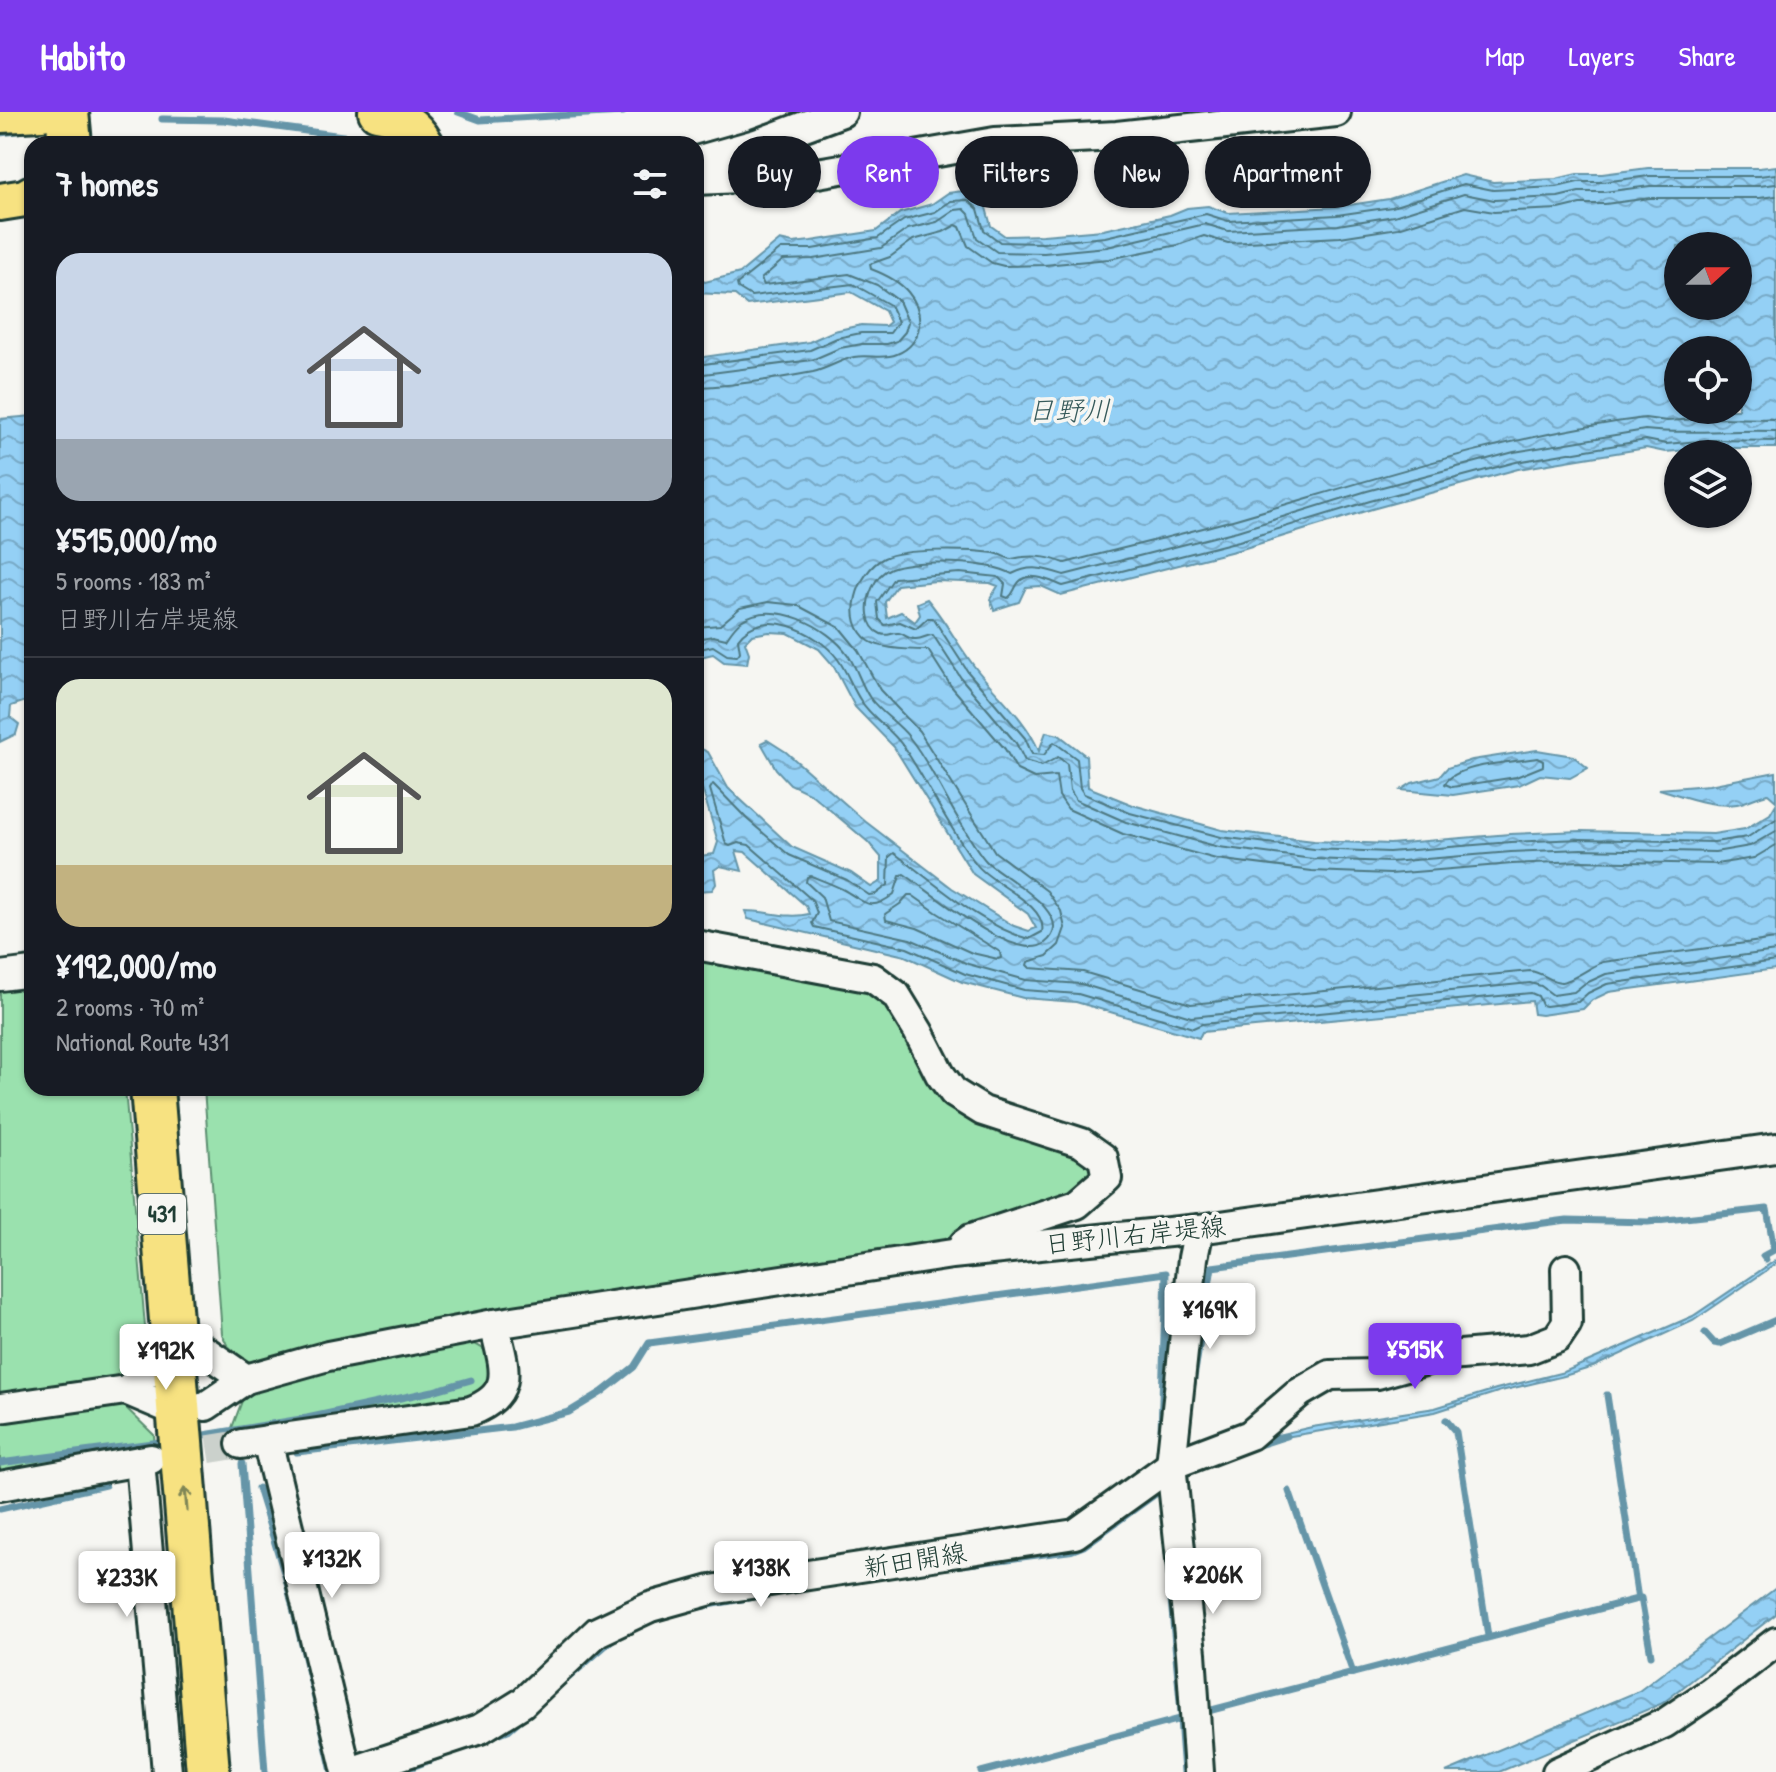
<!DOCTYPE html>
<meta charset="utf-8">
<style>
:root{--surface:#171b24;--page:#242831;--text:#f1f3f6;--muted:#9ea1a6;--line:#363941;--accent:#7c3aed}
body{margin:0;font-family:"Patrick Hand","Klee One",sans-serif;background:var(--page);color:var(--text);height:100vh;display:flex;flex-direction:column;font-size:30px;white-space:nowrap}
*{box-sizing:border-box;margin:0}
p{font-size:26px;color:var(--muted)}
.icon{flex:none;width:44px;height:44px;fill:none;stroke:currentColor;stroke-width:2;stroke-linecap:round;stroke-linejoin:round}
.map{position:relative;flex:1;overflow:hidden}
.panel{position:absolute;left:24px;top:24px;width:680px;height:960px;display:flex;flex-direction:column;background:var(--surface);border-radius:24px;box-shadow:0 2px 6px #0004}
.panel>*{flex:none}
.hud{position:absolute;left:728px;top:24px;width:760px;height:72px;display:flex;gap:16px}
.needle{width:52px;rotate:69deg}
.controls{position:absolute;left:1664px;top:120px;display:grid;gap:16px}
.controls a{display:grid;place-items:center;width:88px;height:88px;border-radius:50%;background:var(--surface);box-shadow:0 2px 6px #0004;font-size:40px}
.price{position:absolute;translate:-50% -68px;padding:0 18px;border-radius:8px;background:#fff;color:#222;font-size:26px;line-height:52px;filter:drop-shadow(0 2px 4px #0008)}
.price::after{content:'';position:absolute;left:50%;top:48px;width:24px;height:18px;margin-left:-12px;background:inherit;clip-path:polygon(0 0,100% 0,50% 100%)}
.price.current{background:var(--accent);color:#fff}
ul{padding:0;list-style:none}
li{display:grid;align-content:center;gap:16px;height:424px;padding:0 32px}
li+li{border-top:2px solid var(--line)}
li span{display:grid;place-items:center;height:248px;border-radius:24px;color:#555}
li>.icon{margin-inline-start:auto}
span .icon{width:144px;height:144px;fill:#fffc;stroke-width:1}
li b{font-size:34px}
h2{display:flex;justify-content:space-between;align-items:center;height:96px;padding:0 32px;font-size:34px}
.tag{padding:0 28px;border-radius:36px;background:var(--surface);box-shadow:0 2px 6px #0004;font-size:28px;line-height:72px}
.tag.current{background:var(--accent);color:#fff}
header{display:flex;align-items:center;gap:48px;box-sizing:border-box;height:112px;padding:0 40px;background:var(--accent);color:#fff}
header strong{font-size:38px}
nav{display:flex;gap:44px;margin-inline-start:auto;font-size:28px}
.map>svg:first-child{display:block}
.green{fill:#9ae1ae;stroke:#5c8f71;stroke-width:2}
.water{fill:url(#water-waves);stroke:#6595a8;stroke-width:2;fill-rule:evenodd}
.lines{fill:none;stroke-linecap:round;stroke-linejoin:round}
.shore{stroke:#4e7881;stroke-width:2}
.stream{stroke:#6595a8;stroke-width:7}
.minor-tunnel{stroke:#cbd1cc;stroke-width:28;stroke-dasharray:28 14;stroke-linecap:butt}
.minor-casing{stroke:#1f3d34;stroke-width:34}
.major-casing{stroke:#1f3d34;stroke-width:42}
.highway-casing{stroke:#1f3d34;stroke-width:48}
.minor{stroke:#f6f6f2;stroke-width:28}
.major{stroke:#f7e281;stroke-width:36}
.highway{stroke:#f7e281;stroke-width:42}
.oneway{stroke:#808757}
.labels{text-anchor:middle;stroke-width:7;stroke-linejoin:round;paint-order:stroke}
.shield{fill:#f6f6f2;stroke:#60746d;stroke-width:2}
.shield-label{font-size:24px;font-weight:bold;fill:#1f3d34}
.street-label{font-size:26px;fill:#1f3d34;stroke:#f6f6f2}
.water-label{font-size:28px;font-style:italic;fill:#365a5b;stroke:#f6f6f2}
</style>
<header>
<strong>Habito</strong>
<nav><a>Map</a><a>Layers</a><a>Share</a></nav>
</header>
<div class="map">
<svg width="1776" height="1660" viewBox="0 0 1776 1660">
<defs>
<pattern id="water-waves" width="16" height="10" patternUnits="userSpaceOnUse" patternTransform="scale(2)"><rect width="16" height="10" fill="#94d0f5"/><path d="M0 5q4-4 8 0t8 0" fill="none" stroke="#78aac7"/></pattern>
</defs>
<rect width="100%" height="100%" fill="#f6f6f2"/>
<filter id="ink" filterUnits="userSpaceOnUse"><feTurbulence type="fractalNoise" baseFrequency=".0125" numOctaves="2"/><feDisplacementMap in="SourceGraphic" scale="16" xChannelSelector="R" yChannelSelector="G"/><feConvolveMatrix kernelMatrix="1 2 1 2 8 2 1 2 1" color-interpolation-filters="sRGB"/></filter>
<g filter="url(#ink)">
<g class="green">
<path d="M 696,840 L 881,878 L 937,968 L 1076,1035 L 1099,1060 L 1078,1084 L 944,1135 L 657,1173 L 435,1208 L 249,1253 L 227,1233 L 222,1222 L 204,976 L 696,976 Z"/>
<path d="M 32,865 L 32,976 L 125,976 L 146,1227 L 143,1241 L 125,1266 L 0,1282 L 0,869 Z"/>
<path d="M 462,1229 C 477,1231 488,1237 494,1251 C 488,1273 483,1280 461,1287 L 230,1321 L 245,1281 L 257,1275 Z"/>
<path d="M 119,1289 L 154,1323 L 155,1336 L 0,1364 L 0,1306 Z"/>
</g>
<g class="water">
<path d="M 1776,54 L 1776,336 L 1712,336 L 1665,340 L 1646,336 L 1518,357 L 1372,397 L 1242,437 L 1061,483 L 1041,474 L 1026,475 L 1019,490 L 994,498 L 990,487 L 998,474 L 990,471 L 936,469 L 897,473 L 885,490 L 887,506 L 901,500 L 915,510 L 920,503 L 917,491 L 927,487 C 945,508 957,532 974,554 C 996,583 1025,605 1039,639 L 1046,620 L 1059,623 L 1086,644 L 1088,675 L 1133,693 L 1222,718 L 1314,729 L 1390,732 L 1510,722 L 1581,719 L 1713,722 L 1745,717 L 1770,702 L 1776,692 L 1776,857 L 1609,880 L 1592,888 L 1583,897 L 1541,903 L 1534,902 L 1532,889 L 1202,920 L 1199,926 L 1076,890 L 1023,886 L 962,870 L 905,844 L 748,807 L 745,799 C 768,799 787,807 809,802 L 806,794 L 745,740 L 736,739 L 742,759 L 720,754 L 714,758 L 716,772 L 712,778 L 696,779 L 696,741 L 700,744 L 714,742 L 718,730 L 696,656 L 697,635 L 708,640 L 728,676 L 792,735 L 851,761 L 871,775 L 881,769 L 881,745 L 868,730 L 811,682 L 790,672 L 776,657 L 761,631 L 767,628 L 786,640 L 866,710 L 952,776 L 1014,814 L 1029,819 L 1036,816 L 1028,802 L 973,762 L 894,635 L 855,595 L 833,553 L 819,537 L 788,521 L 769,520 L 752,523 L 745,530 L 749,541 L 747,552 L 724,550 L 713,542 L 696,546 L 696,246 L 809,230 L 834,219 L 861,213 L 885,214 L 890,210 L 885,199 L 851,180 L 747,193 L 735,183 L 696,181 L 696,164 L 705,170 L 740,161 L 780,128 L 793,131 L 811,129 L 876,119 L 900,101 L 932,92 L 948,81 L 970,78 L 985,92 L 991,114 L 1005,124 L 1043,123 L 1103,118 L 1170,103 L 1187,96 L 1208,94 L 1228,101 L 1336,95 L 1389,87 L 1463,63 L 1493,70 L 1556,67 L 1577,62 L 1602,62 L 1648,56 L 1759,56 ZM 1678,134 L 1738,134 L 1738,194 L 1678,194 ZM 1678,238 L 1738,238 L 1738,298 L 1678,298 Z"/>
<path d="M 32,304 L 32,587 L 11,594 L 10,605 L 19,612 L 16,622 L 0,630 L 0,307 Z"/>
<path d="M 1537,638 L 1573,644 L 1588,656 L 1570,666 L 1540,663 L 1519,673 L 1453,683 L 1401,678 L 1412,671 L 1440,664 L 1447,656 L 1472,648 Z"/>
<path d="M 1776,660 L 1776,689 L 1768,682 C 1757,684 1748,690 1737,692 C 1712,696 1684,684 1659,677 L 1709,673 Z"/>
<path d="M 1776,1148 L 1776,1152 L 1693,1209 L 1593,1255 L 1564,1264 L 1501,1279 L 1435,1300 L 1291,1324 L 1256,1332 L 1189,1361 L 1085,1436 L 1072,1441 L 850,1470 L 668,1503 L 618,1526 L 510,1620 L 406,1660 L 397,1660 L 510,1615 L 603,1532 L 668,1500 L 861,1464 L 1063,1439 L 1076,1435 L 1190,1356 L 1256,1328 L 1312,1315 L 1435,1296 L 1496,1277 L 1564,1260 L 1693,1204 Z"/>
<path d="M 1776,1476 L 1776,1502 L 1663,1591 L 1499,1660 L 1446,1660 L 1639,1579 Z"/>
</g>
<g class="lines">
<g class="shore">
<path d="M 696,253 L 810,238 L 837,226 L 861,221 L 890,221 L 898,210 L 890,193 L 853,172 L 751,184 L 738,176 L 737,172 L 781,137 L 812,137 L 878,126 L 904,108 L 935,100 L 951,89 L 968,88 L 978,97 L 984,118 L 1000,130 L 1043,131 L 1105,125 L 1206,102 L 1228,109 L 1337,103 L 1392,95 L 1464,72 L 1493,78 L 1557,75 L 1578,70 L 1603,70 L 1649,64 L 1759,64 L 1776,62"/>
<path d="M 696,263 L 812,248 L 840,236 L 862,232 L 887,232 L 897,229 L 905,220 L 908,210 L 899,189 L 877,173 L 849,162 L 764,173 L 761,167 L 783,148 L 813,147 L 881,136 L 908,117 L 937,110 L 955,98 L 964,97 L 969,102 L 977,126 L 997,140 L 1044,141 L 1107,135 L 1205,112 L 1228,119 L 1338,113 L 1394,104 L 1464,82 L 1494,88 L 1558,85 L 1579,80 L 1604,80 L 1650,74 L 1759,74 L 1776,72"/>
<path d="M 696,275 C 734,274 776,267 813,260 C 827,257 840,248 854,245 C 868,242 883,248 897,242 C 924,231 925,200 908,180 C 899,169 884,162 871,157 L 870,152 L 890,145 L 913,128 L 943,120 L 956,113 L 960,115 L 968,134 L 992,151 L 1004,154 L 1044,153 L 1109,147 L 1178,133 L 1204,124 L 1228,131 L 1340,125 L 1398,116 L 1465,95 L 1494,100 L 1559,97 L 1580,92 L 1605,92 L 1650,86 L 1759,86 L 1776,84"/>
<path d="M 1776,307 L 1711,306 L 1667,309 L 1645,306 C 1505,323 1372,368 1236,407 C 1180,423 1122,436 1065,451 C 1050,446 1039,443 1023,445 C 1022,445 1012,447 1011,447 C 1006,446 1000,442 994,441 C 971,438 904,436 884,446 C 857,460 841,509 869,529 C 881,537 914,538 928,538 L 951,574 L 1005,637 L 1017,658 L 1034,666 L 1056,664 L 1059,684 L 1068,697 L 1123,722 L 1216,747 L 1312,759 L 1390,762 L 1512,752 L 1581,749 L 1716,752 L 1754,746 L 1776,733"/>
<path d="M 1776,319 C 1732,317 1688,323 1645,318 L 1514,340 L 1367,379 L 1237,419 L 1064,463 C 1045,457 1031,452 1012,462 C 990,449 915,447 891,456 C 874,463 866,486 868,502 C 869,511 872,518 881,522 C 888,525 892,520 899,521 C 905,522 908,528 916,527 C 923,527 926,523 933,523 L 961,566 L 1016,631 L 1025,649 L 1042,654 L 1058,645 L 1067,652 L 1070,678 L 1076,688 L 1126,710 L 1219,735 L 1313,747 L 1390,750 L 1511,740 L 1581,737 L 1715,740 L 1750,734 L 1776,719"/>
<path d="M 1776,329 L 1711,328 L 1666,332 L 1646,328 L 1516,350 L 1370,389 L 1239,429 L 1063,474 C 1052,470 1030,458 1019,470 C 1013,477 1015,481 1008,486 L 1003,484 L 1005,472 L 998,465 L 960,461 L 894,466 L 877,490 L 879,507 L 885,513 L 900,510 L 916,517 L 928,506 L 933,506 L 968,560 L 1025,626 L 1032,642 L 1044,643 L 1054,630 L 1077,647 L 1080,676 L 1084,682 L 1130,701 L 1221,725 L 1314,737 L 1389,740 L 1511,730 L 1581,727 L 1714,730 L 1748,725 L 1776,707"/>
<path d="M 696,515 L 720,513 L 740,496 L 768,490 L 797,493 L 840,516 L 858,538 L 880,578 L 919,619 L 995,740 L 1047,779 L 1061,799 L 1065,816 L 1059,833 L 1047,844 L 1028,850 L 1027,853 L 1030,856 L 1083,860 L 1191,892 L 1530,859 C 1542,860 1550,870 1561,870 C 1571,870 1591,854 1603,850 L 1776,827"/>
<path d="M 696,527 L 713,524 L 726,527 C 730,521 735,513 741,509 C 773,486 829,515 848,543 C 857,556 861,573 870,586 C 881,601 898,611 909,625 C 930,651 944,685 962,713 C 969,725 977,739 986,749 C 999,763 1081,803 1045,831 C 1016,853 930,779 904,762 L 900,764 L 894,782 C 868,802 865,789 842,777 C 832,772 821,768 811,764 L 807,765 L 806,770 L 822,785 L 829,809 L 910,827 L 968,852 L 1026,868 L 1081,872 L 1191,905 L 1530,871 L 1541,874 L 1553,883 L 1574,880 L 1584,872 L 1606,862 L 1776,839"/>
<path d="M 696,538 L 713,534 L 727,543 L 737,544 L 740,540 L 738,527 C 763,493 817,520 837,546 C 847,559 852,576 861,589 C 872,606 891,617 903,634 C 929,672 948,716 977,753 C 991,772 1048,792 1042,820 L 1029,827 C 982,815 933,769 894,741 L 889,745 L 888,773 L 876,782 L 869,783 L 847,768 L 789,743 L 748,708 L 713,672 L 710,677 L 726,732 L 730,734 L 738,731 L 749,733 L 812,788 L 817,801 L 812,811 L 814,815 L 907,836 L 965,862 L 1024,878 L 1078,882 L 1193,916 L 1202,912 L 1531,881 L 1538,884 L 1542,893 L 1546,894 L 1578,890 L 1588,881 L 1607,872 L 1776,849"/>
<path d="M 1537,646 L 1543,649 L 1543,654 L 1516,665 L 1452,675 L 1445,672 C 1455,652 1515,650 1537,646 Z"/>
<path d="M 908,783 L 912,783 L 936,800 L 1000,840 L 1001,846 L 998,847 L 972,841 L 917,816 L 886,808 L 885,802 L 900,792 Z"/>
</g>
<g class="stream">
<path d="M 458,0 L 480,8 L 623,0"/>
<path d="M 162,7 L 224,8 L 372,28 L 381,32"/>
<path d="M 0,21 L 26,18"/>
<path d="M 1705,1221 L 1714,1231 L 1720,1232 L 1776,1208"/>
<path d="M 1193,1272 L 1212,1155 L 1567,1108 L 1648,1110 L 1767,1097 L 1774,1138 L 1763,1144 L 1766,1148"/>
<path d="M 1607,1283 L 1638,1487"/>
<path d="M 1446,1308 L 1456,1320 L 1488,1524"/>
<path d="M 192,1325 L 307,1306 L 433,1279 L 471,1268"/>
<path d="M 1253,1335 L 1287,1324"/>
<path d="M 297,1340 L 512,1315 L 569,1300 L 602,1280 L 634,1255 L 649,1231 L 1166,1161 L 1161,1320"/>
<path d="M 0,1351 L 168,1329"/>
<path d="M 242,1352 L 265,1660"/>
<path d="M 258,1376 L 286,1467 L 317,1595"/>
<path d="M 1289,1379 L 1353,1561"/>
<path d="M 0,1397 L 105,1373"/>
<path d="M 1171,1487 L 1181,1601"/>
<path d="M 1208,1599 L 1641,1486 L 1651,1543"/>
<path d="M 1180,1607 L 1184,1660"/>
<path d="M 321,1611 L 332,1660"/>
<path d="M 981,1660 L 1184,1606"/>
</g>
<path class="minor-tunnel" d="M 167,1344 L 241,1332"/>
<defs>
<g id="minor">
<path d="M 696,49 L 756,32 L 842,0"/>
<path d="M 696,68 L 806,63 L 995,30 L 1117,24 L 1336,0"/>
<path d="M 696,833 L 873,866 L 896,883 L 918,919 L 940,962 L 954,981 L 983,999 L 1082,1031 L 1103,1046 L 1107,1066 L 1077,1092 L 971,1127 L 964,1132"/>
<path d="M 0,864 L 32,860"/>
<path d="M 201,1236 L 246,1267"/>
<path d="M 126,1278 L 178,1300"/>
<path d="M 206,1294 L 246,1267 L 328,1244 L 494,1212 L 952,1142 L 1199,1117 L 1776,1036"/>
<path d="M 0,1296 L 126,1278 L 174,1241"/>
<path d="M 267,1328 L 347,1660"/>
<path d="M 241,1332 L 471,1299 C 518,1281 503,1252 494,1212"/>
<path d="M 140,1349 L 167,1660"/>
<path d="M 0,1374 L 151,1347"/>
<path d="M 350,1660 L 480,1617 L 522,1591 L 597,1520 L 650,1495 L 711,1478 L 1075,1422 L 1171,1353 L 1250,1323 L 1299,1281 L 1330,1263 L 1377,1262 L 1438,1245 L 1529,1237 L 1557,1226 L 1567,1211 L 1566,1157"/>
<path d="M 1199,1660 L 1191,1541 L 1171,1353 L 1193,1146 L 1199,1117"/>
<path d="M 1557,1660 L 1665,1611 L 1711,1580 L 1776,1530"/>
</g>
<g id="major">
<path d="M 377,0 C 400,4 414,13 425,32"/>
<path d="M 0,2 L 42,0"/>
<path d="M 0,90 L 25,86 L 32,82"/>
</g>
<g id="highway">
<path d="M 67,0 L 70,32"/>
<path d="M 152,976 L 208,1660"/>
</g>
</defs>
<use href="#minor" class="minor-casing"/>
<use href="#major" class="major-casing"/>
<use href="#highway" class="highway-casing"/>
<use href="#minor" class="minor"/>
<use href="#major" class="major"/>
<use href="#highway" class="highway"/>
</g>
<defs><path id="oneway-shaft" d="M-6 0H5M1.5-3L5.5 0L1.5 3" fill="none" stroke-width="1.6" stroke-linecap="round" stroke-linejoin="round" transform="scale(2)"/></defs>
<use class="oneway" href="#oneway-shaft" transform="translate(186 1387) rotate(-95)"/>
</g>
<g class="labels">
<rect class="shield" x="138" y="1082" width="48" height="40" rx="6"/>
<g class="shield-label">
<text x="162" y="1110">431</text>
</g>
<g class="street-label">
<text transform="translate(1135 1123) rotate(-6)" y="9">日野川右岸堤線</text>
<text transform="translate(915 1448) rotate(-9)" y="9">新田開線</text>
</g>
<g class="water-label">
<text x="1069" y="308">日野川</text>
</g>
</g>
</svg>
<div class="controls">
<a><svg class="needle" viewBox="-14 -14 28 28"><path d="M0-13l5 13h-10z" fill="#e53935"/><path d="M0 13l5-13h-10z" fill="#9ea1a6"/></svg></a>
<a><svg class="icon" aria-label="locate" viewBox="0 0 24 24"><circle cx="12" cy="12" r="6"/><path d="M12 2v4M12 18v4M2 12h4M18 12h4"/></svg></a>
<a><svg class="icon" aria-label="layers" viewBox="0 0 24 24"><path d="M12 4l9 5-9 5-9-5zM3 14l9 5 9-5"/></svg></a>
</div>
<b class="price" style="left:1210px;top:1239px">¥169K</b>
<b class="price current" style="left:1415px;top:1279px">¥515K</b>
<b class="price" style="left:166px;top:1280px">¥192K</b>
<b class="price" style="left:332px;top:1488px">¥132K</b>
<b class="price" style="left:761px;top:1497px">¥138K</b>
<b class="price" style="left:1213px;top:1504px">¥206K</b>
<b class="price" style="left:127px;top:1507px">¥233K</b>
<div class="hud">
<a class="tag">Buy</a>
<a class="tag current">Rent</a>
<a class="tag">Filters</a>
<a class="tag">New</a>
<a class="tag">Apartment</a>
</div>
<section class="panel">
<h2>7 homes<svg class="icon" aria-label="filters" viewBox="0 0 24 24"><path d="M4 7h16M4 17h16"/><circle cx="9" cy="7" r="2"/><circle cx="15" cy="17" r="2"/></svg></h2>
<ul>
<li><span style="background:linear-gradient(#c9d6e8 75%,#9aa5b1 0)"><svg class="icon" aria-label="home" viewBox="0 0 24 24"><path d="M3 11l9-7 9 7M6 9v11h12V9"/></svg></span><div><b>¥515,000/mo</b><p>5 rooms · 183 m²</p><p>日野川右岸堤線</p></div></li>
<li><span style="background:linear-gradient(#dfe7d0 75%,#c2b280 0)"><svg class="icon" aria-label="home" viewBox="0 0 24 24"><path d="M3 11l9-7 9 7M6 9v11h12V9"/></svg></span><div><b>¥192,000/mo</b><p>2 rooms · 70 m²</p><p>National Route 431</p></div></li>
</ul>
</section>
</div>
